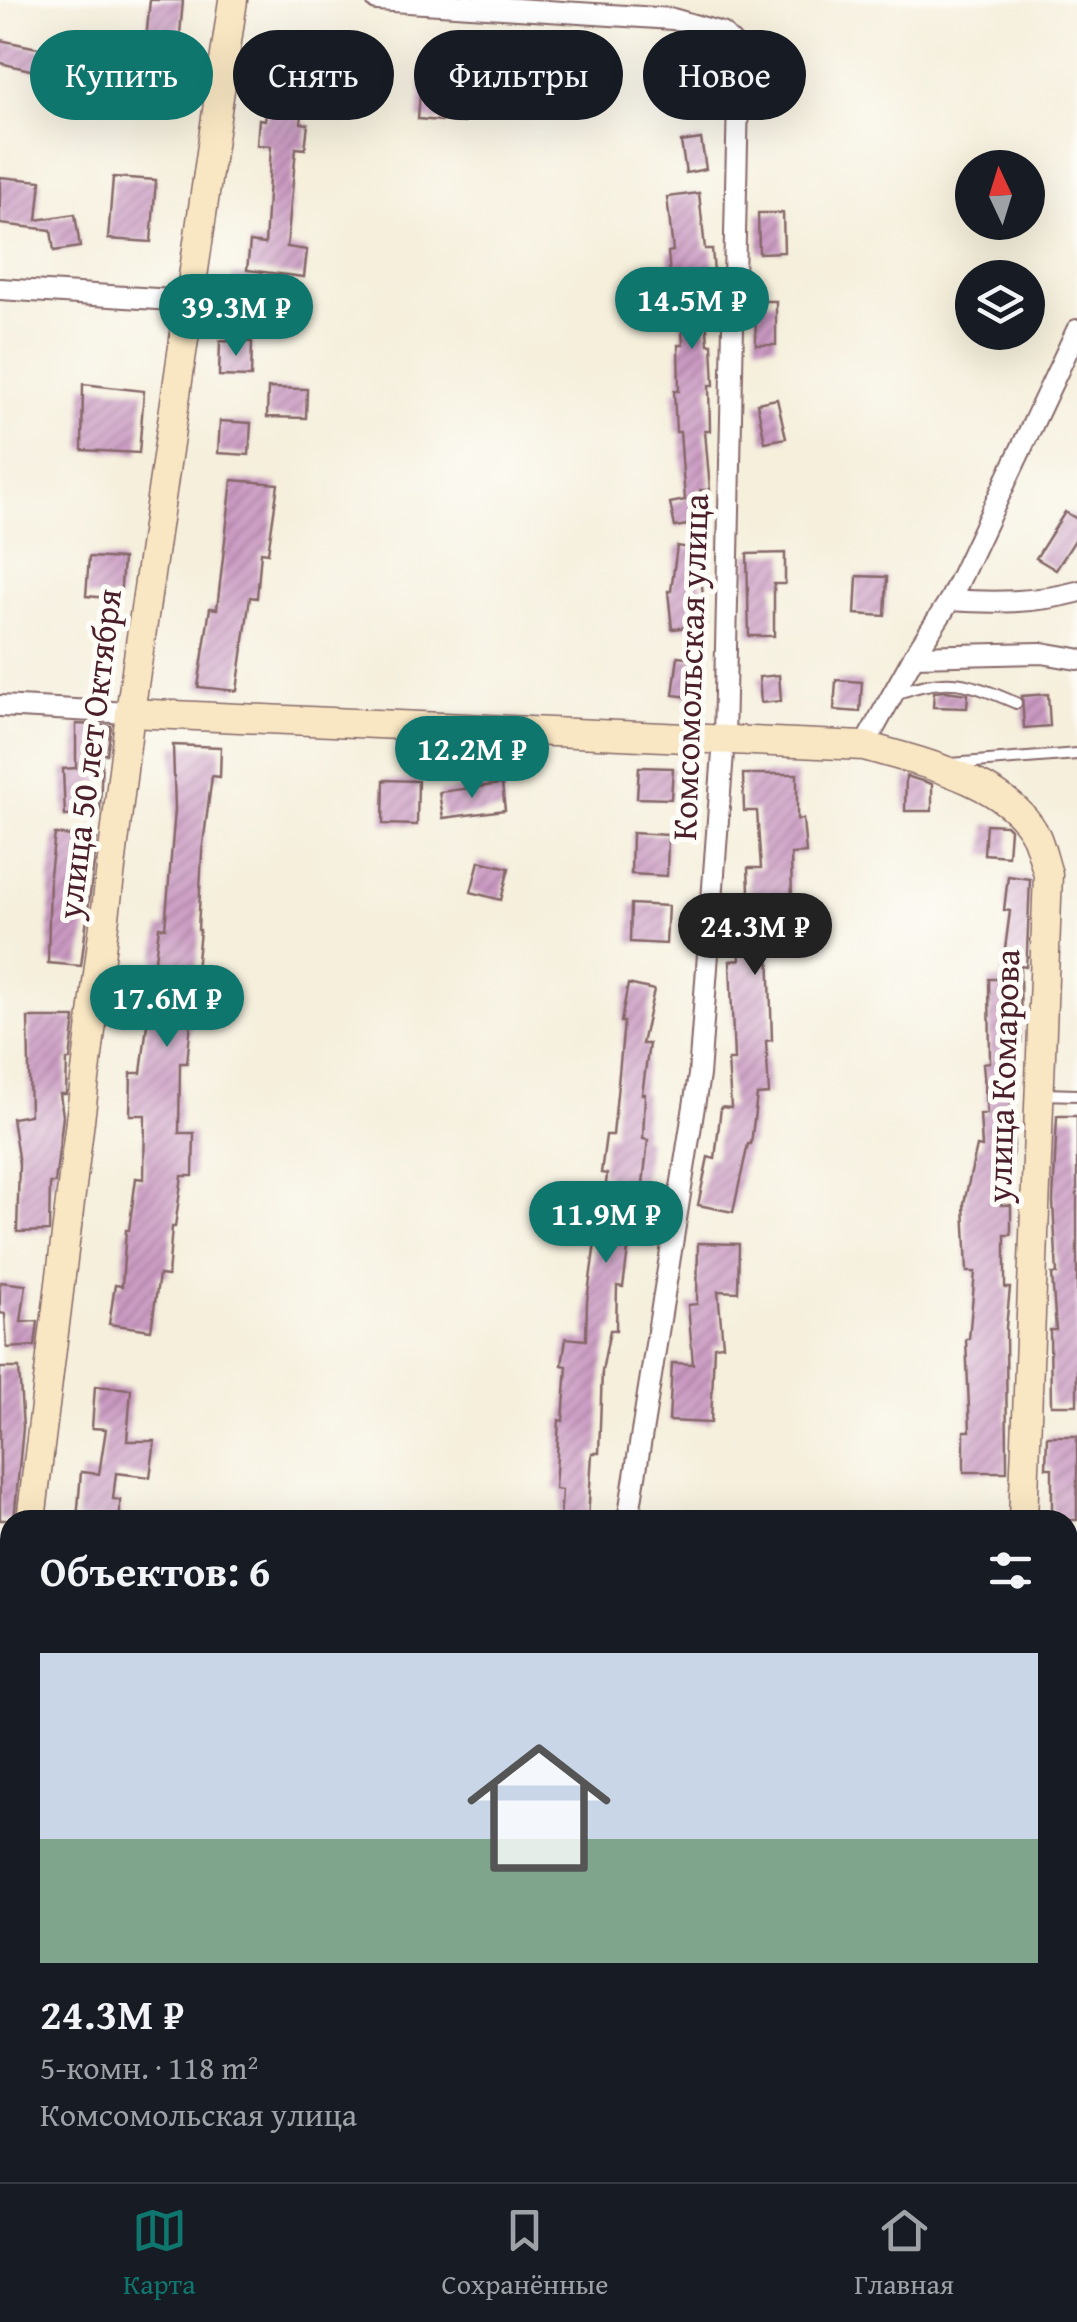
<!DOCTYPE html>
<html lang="ru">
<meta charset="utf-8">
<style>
:root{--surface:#171b24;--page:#20242c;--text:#f1f3f6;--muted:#9ea1a6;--line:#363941;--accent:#0f766e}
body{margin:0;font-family:"Gentium Book Plus",serif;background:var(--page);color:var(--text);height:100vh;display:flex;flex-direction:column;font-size:38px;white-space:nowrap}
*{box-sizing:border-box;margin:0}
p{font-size:32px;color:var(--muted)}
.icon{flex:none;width:55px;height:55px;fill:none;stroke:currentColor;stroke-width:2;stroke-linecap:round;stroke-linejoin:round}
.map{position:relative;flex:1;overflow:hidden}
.side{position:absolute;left:0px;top:1510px;width:1078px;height:672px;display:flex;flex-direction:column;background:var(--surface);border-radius:30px 30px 0 0;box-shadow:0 10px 40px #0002}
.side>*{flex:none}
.top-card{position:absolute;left:30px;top:30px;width:1018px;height:90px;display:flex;gap:20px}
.needle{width:65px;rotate:356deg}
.controls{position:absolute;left:955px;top:150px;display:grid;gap:20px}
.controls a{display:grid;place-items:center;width:90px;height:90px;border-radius:50%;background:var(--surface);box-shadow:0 10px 40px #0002;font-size:50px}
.price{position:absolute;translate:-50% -85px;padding:0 22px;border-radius:35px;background:var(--accent);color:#fff;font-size:32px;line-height:65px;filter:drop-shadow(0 2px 5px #0008)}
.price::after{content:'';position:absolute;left:50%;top:60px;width:30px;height:22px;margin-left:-15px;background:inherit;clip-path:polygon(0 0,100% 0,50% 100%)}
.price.selected{background:#222;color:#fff}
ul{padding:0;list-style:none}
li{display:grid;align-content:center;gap:20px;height:530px;padding:0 40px}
li span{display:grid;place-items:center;height:310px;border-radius:0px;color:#555}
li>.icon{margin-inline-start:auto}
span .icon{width:180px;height:180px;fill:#fffc;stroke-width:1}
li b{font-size:42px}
h2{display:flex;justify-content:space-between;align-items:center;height:120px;padding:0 40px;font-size:42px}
.chip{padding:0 35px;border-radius:45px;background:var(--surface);box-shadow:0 10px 40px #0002;font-size:35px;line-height:90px}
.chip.selected{background:var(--accent);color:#fff}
.dock{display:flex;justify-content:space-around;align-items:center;height:140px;border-top:2px solid var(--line);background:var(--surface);font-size:28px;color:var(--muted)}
.dock a{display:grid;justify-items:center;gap:5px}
.dock .selected{color:var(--accent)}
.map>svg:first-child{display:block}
.building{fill:url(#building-hatch)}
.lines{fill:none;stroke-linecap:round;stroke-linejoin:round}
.lane-casing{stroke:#866869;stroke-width:14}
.street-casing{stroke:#866869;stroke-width:24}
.secondary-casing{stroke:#866869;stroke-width:31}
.lane{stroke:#fff;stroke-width:10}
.street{stroke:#fff;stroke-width:20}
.secondary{stroke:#f9e7c3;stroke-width:28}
.labels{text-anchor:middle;stroke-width:10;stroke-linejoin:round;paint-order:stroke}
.street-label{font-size:35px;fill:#4a1f2b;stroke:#fdfcf7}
</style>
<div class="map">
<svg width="1077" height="2182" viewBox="0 0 1077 2182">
<defs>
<pattern id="building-hatch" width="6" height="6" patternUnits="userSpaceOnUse" patternTransform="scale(2.5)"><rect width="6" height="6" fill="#ca9ac2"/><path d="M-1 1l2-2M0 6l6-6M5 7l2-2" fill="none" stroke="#a67d9e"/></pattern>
</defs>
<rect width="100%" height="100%" fill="#fdfcf7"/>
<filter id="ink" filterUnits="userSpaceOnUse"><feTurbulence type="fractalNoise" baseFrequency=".01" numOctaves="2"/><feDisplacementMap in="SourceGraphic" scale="20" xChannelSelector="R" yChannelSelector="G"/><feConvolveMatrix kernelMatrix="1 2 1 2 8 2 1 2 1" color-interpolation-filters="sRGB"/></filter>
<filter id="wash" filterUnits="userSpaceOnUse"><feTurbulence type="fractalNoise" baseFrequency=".0048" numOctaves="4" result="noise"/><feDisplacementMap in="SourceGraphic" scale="40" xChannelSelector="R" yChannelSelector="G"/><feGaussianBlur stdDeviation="2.25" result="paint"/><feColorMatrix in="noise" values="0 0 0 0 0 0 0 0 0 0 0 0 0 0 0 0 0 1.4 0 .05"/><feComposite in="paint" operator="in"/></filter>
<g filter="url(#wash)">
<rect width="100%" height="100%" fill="#f5efdc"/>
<g id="blocks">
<g class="building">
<path d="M 150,0 L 183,0 L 178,57 L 145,50 Z"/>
<path d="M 486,37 L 528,40 L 524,82 L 482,79 Z"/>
<path d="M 0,40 L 61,53 L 56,76 L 0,63 Z"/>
<path d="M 692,65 L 695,100 L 667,102 L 665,67 Z"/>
<path d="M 422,66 L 467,69 L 464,123 L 418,119 Z"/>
<path d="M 272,71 L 307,76 L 301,123 L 308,124 L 305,149 L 296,148 L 287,247 L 307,250 L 304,277 L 247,270 L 250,242 L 265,244 L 271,146 L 257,145 L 259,119 L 265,120 Z"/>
<path d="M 701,139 L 706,169 L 686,173 L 681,142 Z"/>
<path d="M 0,177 L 41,181 L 37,220 L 75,214 L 80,247 L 54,251 L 51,230 L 0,224 Z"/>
<path d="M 113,177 L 156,180 L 151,242 L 108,239 Z"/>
<path d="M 699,193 L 705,249 L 712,249 L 715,284 L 704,284 L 708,344 L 712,344 L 714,385 L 709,385 L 710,431 L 705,431 L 710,490 L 700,490 L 706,522 L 675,527 L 670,503 L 685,500 L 680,432 L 676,432 L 674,391 L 679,391 L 678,345 L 683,345 L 679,286 L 671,287 L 668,252 L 673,251 L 667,197 Z"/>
<path d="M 758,213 L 783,213 L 784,252 L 759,253 Z"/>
<path d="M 233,275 L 254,277 L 251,306 L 230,303 Z"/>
<path d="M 755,301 L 776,301 L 776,345 L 756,345 Z"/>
<path d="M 220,341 L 252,342 L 251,377 L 219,376 Z"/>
<path d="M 83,384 L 144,391 L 139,453 L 82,450 Z"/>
<path d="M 268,388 L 307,389 L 306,418 L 267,417 Z"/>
<path d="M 777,399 L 786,438 L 765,442 L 757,403 Z"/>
<path d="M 220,421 L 251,423 L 249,455 L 218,453 Z"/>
<path d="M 232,480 L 278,484 L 268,553 L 261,552 L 257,598 L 250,597 L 237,691 L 198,687 L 210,608 L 217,609 Z"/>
<path d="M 1065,512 L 1077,519 L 1077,537 L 1056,570 L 1036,558 Z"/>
<path d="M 677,546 L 709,551 L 706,577 L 701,577 L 706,625 L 672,629 L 668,591 L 671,591 Z"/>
<path d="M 785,553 L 785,584 L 774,584 L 774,636 L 749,636 L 747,554 Z"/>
<path d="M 89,557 L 123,559 L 120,599 L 86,596 Z"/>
<path d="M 857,576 L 887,577 L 885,616 L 855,614 Z"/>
<path d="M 678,656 L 703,659 L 699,698 L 673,695 Z"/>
<path d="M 779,675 L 781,701 L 761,703 L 759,677 Z"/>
<path d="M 836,680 L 862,682 L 860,712 L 834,710 Z"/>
<path d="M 945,691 L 968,694 L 967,708 L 933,707 L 934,692 Z"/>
<path d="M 1048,694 L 1050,726 L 1024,728 L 1022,696 Z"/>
<path d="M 76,724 L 111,726 L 107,754 L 102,754 L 100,815 L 65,816 L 63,769 L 76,768 Z"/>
<path d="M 173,745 L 221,747 L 220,777 L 212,776 L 202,852 L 198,930 L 200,930 L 187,1063 L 180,1063 L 179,1133 L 194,1133 L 193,1176 L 182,1176 L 175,1227 L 172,1227 L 168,1276 L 159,1275 L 151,1330 L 109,1324 L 115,1285 L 122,1286 L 126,1230 L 129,1230 L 136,1178 L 144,1179 L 145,1115 L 130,1115 L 131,1073 L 141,1073 L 159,927 L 165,928 L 175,810 Z"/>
<path d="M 639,767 L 673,768 L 671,799 L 637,798 Z"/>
<path d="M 743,774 L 797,774 L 797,820 L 803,819 L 806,853 L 791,854 L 792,904 L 776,904 L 779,948 L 769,949 L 772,1040 L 766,1041 L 769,1094 L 757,1095 L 751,1144 L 748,1144 L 733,1212 L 698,1205 L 708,1157 L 715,1159 L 721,1107 L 731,1108 L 728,1060 L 734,1060 L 730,961 L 740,960 L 737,914 L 750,913 L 748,868 L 761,868 L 757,811 L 744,811 Z"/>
<path d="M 906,776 L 932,784 L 932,811 L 905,811 Z"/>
<path d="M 384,780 L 418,781 L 417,825 L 383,824 Z"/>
<path d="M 502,784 L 505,810 L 443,818 L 439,792 Z"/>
<path d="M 986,824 L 1006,825 L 1010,829 L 1008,856 L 984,854 Z"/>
<path d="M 632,833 L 668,835 L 667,876 L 631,874 Z"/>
<path d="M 55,834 L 97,839 L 81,966 L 48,963 L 50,874 Z"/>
<path d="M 479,861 L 509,868 L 501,900 L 471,892 Z"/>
<path d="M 1008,876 L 1030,879 L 1027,952 L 1026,967 L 1020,966 L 1021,1042 L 1014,1043 L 1017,1088 L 1010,1089 L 1014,1146 L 1001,1205 L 1011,1205 L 1011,1235 L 1005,1235 L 1005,1288 L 1010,1288 L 1006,1327 L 1007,1472 L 964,1472 L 964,1431 L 970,1431 L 966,1339 L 969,1339 L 975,1272 L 967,1272 L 964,1203 L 977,1146 L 982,1147 L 980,1114 L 987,1114 L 983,1063 L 990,1062 L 989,979 L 1001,979 L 1010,911 L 1004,910 Z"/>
<path d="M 631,904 L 668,906 L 666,944 L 630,942 Z"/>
<path d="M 628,984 L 654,990 L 642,1044 L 649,1044 L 642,1094 L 645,1094 L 643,1139 L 648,1140 L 637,1236 L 630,1235 L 623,1287 L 617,1286 L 616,1330 L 610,1330 L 602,1371 L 599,1453 L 592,1453 L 588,1520 L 560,1520 L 562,1490 L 555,1489 L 559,1420 L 563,1421 L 567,1366 L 562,1365 L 566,1338 L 586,1340 L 587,1301 L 595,1243 L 600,1244 L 607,1174 L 601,1173 L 606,1135 L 613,1135 L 624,1022 L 621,1022 Z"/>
<path d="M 28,1018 L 75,1018 L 70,1060 L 67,1060 L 66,1094 L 60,1094 L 63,1116 L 55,1183 L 50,1183 L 49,1231 L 17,1232 L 19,1164 L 12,1118 L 30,1115 Z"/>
<path d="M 1057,1116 L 1077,1116 L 1077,1405 L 1051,1405 L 1050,1330 L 1056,1330 L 1052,1274 L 1057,1274 L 1053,1202 Z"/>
<path d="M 698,1243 L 739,1244 L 738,1292 L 718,1291 L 723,1345 L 714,1346 L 711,1423 L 669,1421 L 672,1363 L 693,1364 L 688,1305 L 697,1304 Z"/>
<path d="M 0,1282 L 26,1285 L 21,1322 L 38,1321 L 35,1346 L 7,1348 L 5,1314 L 0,1313 Z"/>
<path d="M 0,1368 L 19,1368 L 23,1428 L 14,1520 L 0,1520 Z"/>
<path d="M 95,1386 L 131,1389 L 127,1441 L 155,1441 L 150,1477 L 116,1473 L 113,1499 L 120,1500 L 120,1520 L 77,1520 L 81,1472 L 99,1474 L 106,1429 L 92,1428 Z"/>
<path d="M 1047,1436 L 1077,1436 L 1077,1520 L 1052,1520 L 1052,1468 L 1046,1468 Z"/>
</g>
</g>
</g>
<g filter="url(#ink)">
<use href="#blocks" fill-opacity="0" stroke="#866869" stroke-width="2.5"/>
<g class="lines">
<defs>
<g id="lane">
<path d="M 898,693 C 948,674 969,683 1016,703"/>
<path d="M 951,764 L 1077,754"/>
<path d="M 1043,1094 L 1077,1095"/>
</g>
<g id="street">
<path d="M 377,0 L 673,19 L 722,33 L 739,51 L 724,739 L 699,1075 L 628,1520"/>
<path d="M 0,289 L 188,301"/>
<path d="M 950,600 C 993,603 1035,603 1077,592"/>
<path d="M 914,656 L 1042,653 L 1077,659"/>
<path d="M 0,706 L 130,713"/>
<path d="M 864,746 L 914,656 L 950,600 L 1077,330"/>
<path d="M 1068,1710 L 1077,1708"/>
<path d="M 1068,1950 L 1077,1950"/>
<path d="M 1068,2156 L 1077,2155"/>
<path d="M 528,2182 L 530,2172"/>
</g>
<g id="secondary">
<path d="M 130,713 L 864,746 C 917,761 1009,781 1036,836 C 1041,847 1044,862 1048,874 L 1023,1520"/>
<path d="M 31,1520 L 130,713 L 233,0"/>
<path d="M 0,1760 L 10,1688"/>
<path d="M 1035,2172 L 1035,2182"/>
</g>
</defs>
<use href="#lane" class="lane-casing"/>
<use href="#street" class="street-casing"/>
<use href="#secondary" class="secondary-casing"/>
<use href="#lane" class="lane"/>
<use href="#street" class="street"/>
<use href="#secondary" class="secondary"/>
</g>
</g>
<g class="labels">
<g class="street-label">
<text transform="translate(690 667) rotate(-88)" y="12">Комсомольская улица</text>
<text transform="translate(89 754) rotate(-83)" y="12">улица 50 лет Октября</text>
<text transform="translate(1003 1076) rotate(-88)" y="12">улица Комарова</text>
</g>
</g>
</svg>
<div class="controls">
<a><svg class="needle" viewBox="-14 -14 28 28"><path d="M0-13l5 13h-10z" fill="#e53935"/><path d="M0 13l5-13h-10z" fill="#9ea1a6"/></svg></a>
<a><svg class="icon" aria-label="layers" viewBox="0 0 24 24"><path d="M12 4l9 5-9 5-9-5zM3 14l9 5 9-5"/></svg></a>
</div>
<b class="price" style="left:692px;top:352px">14.5M ₽</b>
<b class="price" style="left:236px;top:359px">39.3M ₽</b>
<b class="price" style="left:472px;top:801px">12.2M ₽</b>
<b class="price selected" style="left:755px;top:978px">24.3M ₽</b>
<b class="price" style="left:167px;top:1050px">17.6M ₽</b>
<b class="price" style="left:606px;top:1266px">11.9M ₽</b>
<div class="top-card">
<a class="chip selected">Купить</a>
<a class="chip">Снять</a>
<a class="chip">Фильтры</a>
<a class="chip">Новое</a>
</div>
<section class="side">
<h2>Объектов: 6<svg class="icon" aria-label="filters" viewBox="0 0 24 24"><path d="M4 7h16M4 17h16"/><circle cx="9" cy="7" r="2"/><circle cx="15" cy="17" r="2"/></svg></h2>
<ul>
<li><span style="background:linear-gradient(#c9d6e8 60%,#7fa58c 0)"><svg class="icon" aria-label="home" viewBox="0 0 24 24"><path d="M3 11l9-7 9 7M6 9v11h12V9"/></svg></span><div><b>24.3M ₽</b><p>5-комн. · 118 m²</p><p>Комсомольская улица</p></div></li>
</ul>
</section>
</div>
<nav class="dock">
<a class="selected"><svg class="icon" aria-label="map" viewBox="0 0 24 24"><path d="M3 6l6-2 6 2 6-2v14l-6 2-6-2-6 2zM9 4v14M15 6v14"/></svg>Карта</a>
<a><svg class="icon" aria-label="saved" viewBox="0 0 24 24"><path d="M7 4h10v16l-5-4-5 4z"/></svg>Сохранённые</a>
<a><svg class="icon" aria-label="home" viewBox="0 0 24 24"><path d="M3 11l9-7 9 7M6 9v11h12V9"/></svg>Главная</a>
</nav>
